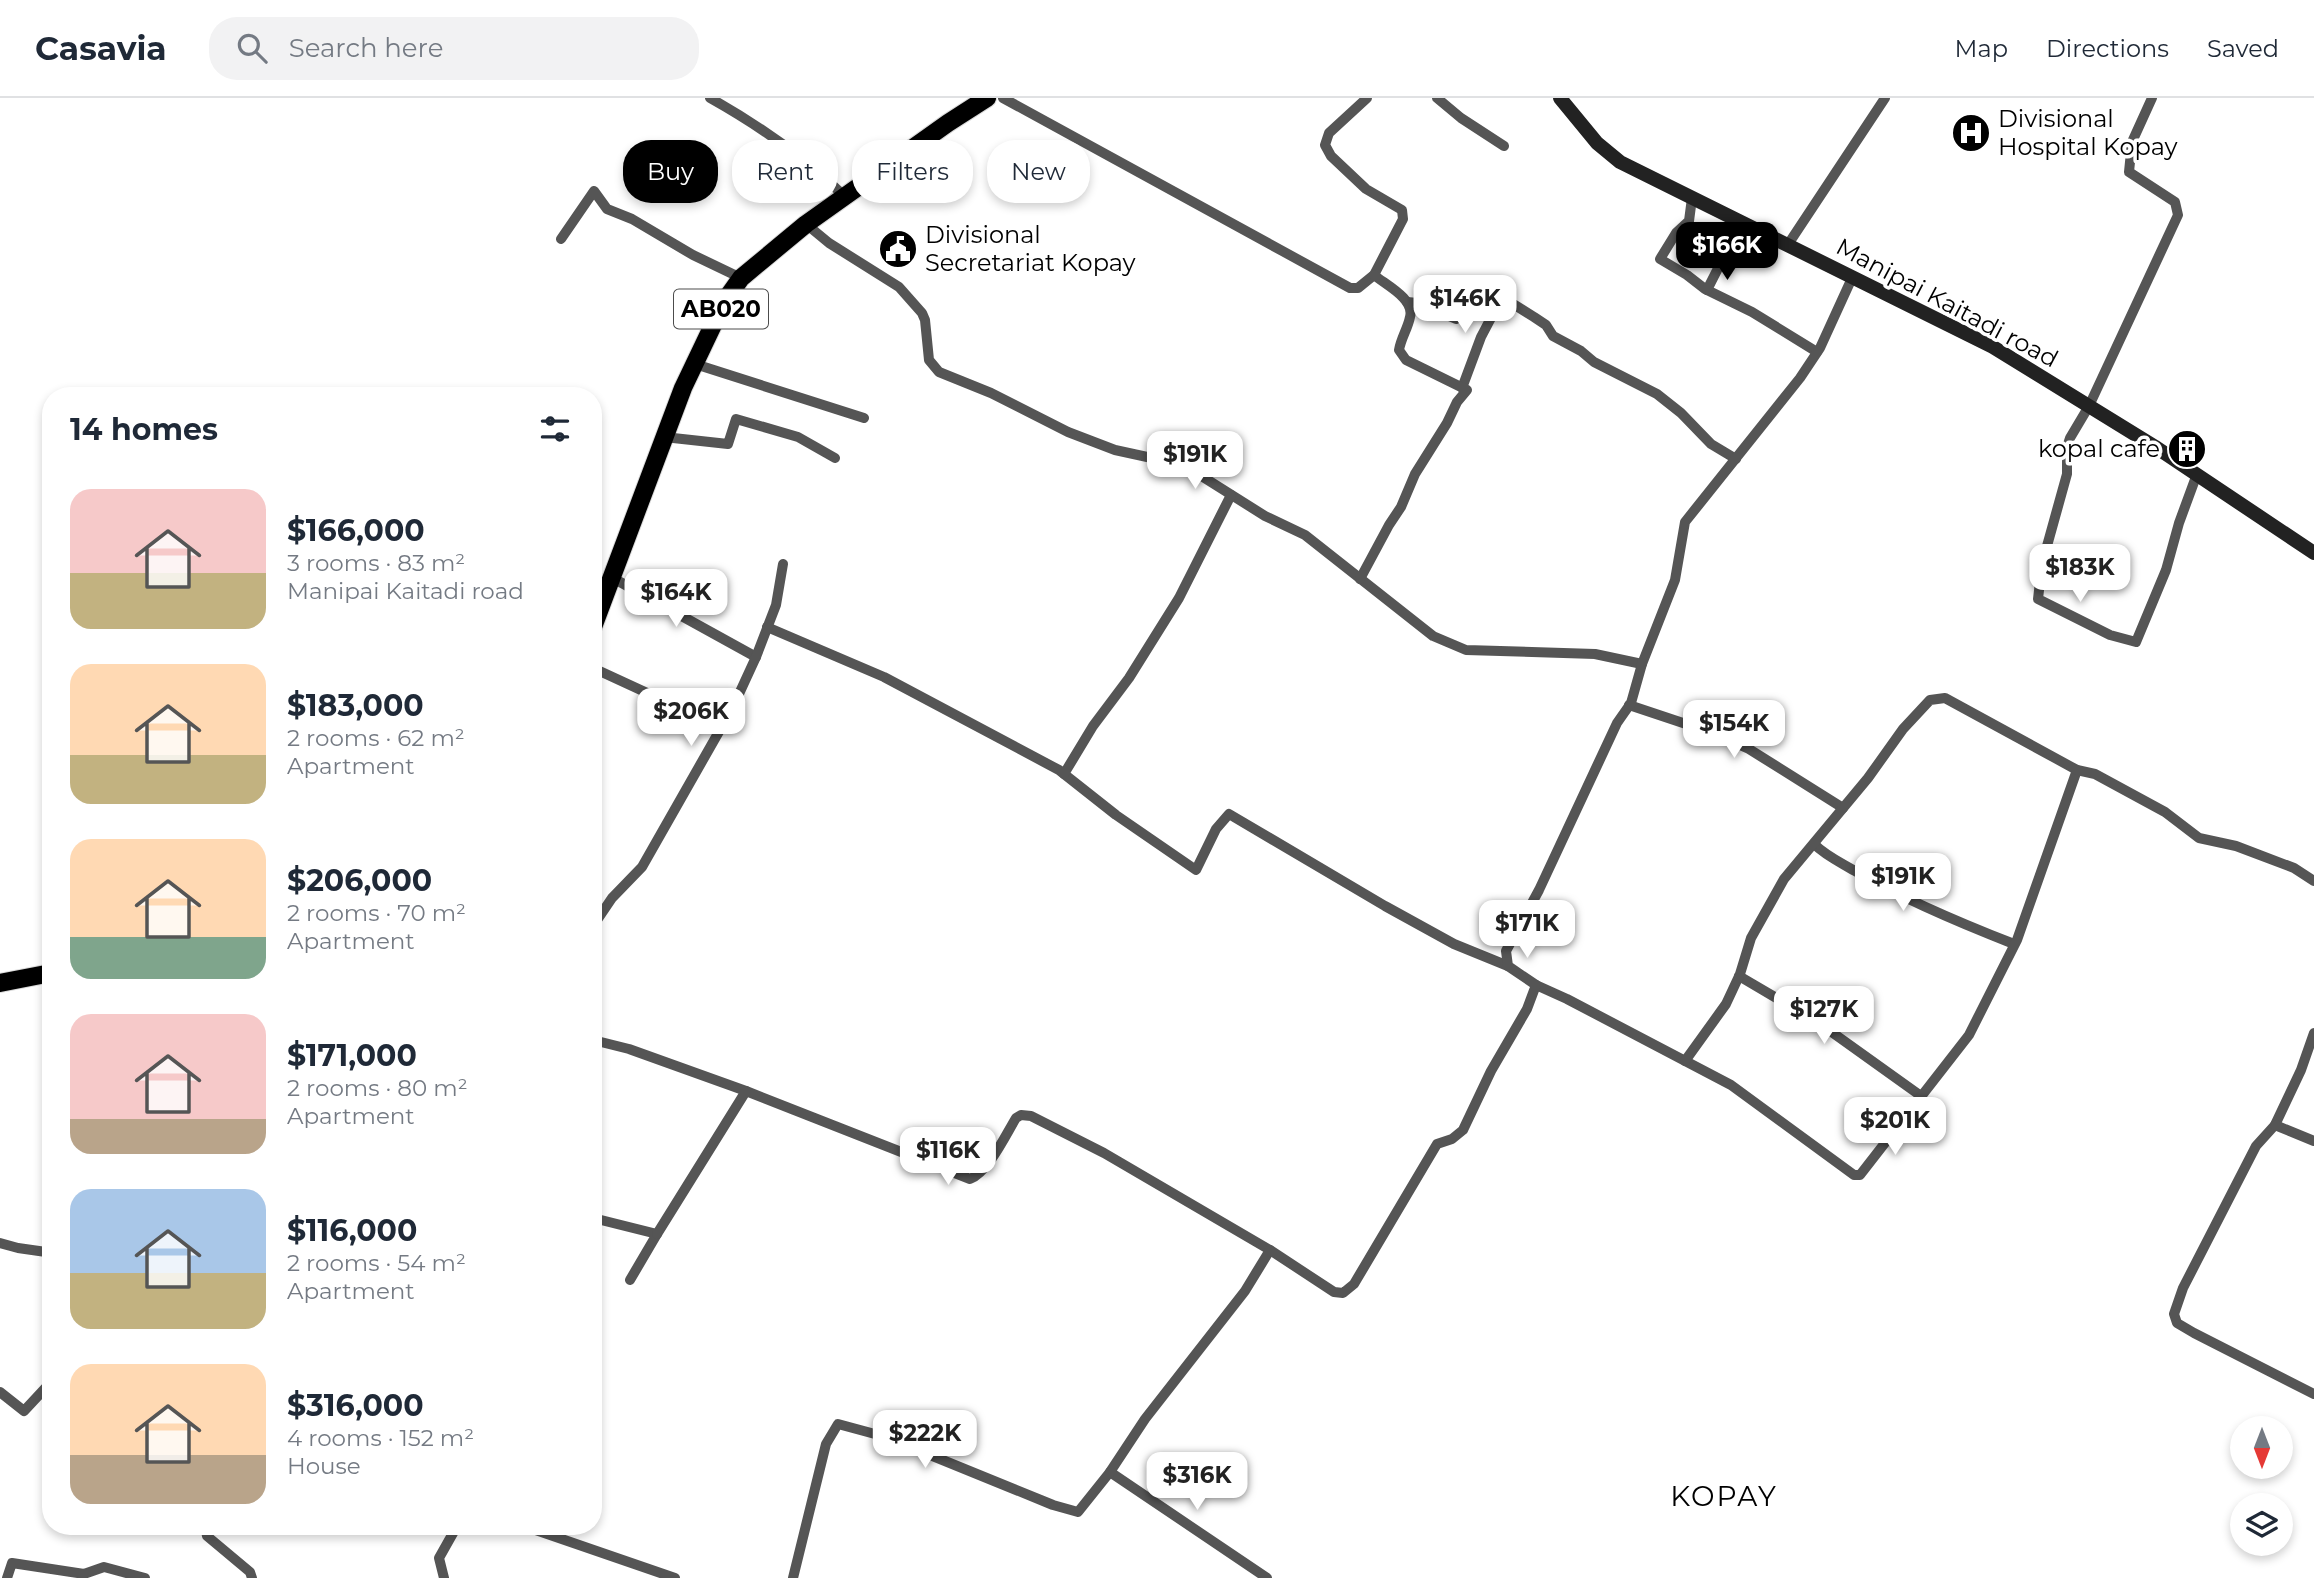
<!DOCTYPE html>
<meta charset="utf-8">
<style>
:root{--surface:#fff;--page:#f2f2f3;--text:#1f2937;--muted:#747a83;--line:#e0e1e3;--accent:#000}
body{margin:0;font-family:Montserrat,sans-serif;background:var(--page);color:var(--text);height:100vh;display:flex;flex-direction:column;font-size:26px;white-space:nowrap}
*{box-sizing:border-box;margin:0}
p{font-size:23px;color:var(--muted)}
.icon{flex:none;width:38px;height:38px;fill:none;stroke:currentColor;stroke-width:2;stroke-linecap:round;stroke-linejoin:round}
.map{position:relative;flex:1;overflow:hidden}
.details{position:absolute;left:42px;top:289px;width:560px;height:1148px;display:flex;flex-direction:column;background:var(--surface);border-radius:28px;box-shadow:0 4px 10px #0003}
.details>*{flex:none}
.hud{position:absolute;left:623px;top:42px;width:665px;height:63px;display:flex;gap:14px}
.needle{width:46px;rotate:180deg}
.fabs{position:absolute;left:2230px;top:1318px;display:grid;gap:14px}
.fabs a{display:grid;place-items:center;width:63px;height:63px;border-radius:50%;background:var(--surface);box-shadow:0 4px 10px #0003;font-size:35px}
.price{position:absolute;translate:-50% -60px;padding:0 16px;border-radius:14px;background:#fff;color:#222;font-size:23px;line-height:46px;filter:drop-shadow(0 2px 4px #0008)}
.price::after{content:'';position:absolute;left:50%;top:42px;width:21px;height:16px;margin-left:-10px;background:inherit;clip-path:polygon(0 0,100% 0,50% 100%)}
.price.active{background:var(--accent);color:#fff}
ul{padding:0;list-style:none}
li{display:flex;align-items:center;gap:21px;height:175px;padding:0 28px}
li span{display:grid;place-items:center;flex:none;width:196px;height:140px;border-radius:21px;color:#555}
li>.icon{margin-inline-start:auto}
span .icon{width:84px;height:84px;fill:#fffc;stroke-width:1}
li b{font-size:30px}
h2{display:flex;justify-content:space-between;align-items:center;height:84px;padding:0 28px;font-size:30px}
.chip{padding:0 24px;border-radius:28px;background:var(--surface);box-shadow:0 4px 10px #0003;font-size:24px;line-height:63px}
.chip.active{background:var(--accent);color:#fff}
header{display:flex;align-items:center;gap:42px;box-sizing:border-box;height:98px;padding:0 35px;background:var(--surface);border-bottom:2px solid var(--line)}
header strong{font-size:33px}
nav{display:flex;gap:38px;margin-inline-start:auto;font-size:24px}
.search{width:490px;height:63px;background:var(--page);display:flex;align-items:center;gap:18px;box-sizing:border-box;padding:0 24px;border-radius:28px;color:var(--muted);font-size:26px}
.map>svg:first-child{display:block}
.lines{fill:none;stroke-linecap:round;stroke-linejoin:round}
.primary-casing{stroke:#dbdbdb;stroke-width:20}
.minor{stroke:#555;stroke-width:10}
.secondary{stroke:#222;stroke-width:14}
.primary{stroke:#000;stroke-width:18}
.labels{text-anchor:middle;stroke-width:7;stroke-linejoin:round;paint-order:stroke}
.shield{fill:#fff;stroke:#4c4c4c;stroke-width:2}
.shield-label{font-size:23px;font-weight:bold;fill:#000}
.poi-label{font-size:24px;fill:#000;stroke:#fff;text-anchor:start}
.street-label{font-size:24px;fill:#000;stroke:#fff}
.quarter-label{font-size:28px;letter-spacing:2px;fill:#000;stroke:#fff}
</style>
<header>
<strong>Casavia</strong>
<div class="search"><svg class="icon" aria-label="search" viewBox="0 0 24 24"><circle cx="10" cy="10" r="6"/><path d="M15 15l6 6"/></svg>Search here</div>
<nav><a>Map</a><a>Directions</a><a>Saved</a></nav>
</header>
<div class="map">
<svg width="2314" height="1480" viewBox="0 0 2314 1480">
<rect width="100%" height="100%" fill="#fff"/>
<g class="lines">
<defs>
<g id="primary">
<path d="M 593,529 L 683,290 L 724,204 L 741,180 L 806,126 L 948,25 L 987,0"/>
<path d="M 0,885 L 51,875"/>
</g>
</defs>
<use href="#primary" class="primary-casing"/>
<g class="minor">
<path d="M 710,0 C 758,27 805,59 844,98"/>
<path d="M 1003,0 L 1350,190 L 1358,190 L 1374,177 L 1403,121 L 1402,112 L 1366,91 L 1331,58 L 1325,47 L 1329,35 L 1367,0"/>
<path d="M 1437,0 L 1461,20 L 1504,48"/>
<path d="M 2152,0 L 2132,44 L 2129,74 L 2175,104 L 2178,117 L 2089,308 L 2070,340 L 2067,349 L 2067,376 L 2042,466 L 2038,501 L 2110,537 L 2136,544 L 2166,472 L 2179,425 L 2197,376"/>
<path d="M 1692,100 L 1689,123 L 1676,135 L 1660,161 L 1687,177 L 1705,191 L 1752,214 L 1817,254"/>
<path d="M 806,126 L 829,145 L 899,189 L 922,215 L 925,222 L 929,262 L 939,274 L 991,295 L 1068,334 L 1115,352 L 1184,367 L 1265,418 L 1305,437 L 1433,538 L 1466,552 L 1595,556 L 1642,566"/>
<path d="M 561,141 L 594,93 L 607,111 L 632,121 L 693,157 L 741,180"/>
<path d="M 1787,148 L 1885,0"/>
<path d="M 1707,192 L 1741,125"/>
<path d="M 1407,204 L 1418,205 L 1456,221 L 1471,191 L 1478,187 L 1502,199 L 1534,219 L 1546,227 L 1553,238 L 1581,253 L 1594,264 L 1657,296 L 1681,315 L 1711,346 L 1736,361"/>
<path d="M 695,266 L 864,320"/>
<path d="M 1462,290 L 1481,239 L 1502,199"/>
<path d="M 664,339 L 728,346 L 736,321 L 798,339 L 835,360"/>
<path d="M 611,479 L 756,559"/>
<path d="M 1360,481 L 1389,427 L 1401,409 L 1415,376 L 1447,325 L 1457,304 L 1467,292 L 1406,262 L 1399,252 C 1401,240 1408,230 1410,219 C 1415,201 1386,187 1374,177"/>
<path d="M 767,529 L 884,579 L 1059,672 L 1116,717 L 1196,772 L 1216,731 L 1229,716 L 1385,808 L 1454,846 L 1508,868"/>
<path d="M 593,570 L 721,629"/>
<path d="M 1629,607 L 1713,635 L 1749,651 L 1843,710"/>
<path d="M 1064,676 L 1093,628 L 1129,580 L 1179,500 L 1231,397"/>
<path d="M 1814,746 C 1826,758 1840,764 1855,773 C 1905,802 1960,825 2014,846"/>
<path d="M 593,828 L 612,800 L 642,769 L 733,609 L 756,559 L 776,507 L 783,466"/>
<path d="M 1739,878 L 1819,925 L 1921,998"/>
<path d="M 1536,887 L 1567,901 L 1731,987 L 1854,1077 L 1860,1077 L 1969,937 L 2017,842 L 2077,672"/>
<path d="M 2314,935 L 2301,972 L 2275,1027 L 2256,1048 L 2183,1190 L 2174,1216 L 2177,1225 L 2194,1235 L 2314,1296"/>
<path d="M 593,942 L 629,951 L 746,993 L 970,1081 C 989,1073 1005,1038 1016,1020 L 1021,1017 L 1031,1018 L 1104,1055 L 1270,1152"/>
<path d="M 1685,963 L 1726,906 L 1740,876 L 1751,840 L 1784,781 L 1868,680 L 1903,631 L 1930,602 L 1945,600 L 2077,672 L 2095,676 L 2165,714 L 2199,740 L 2236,748 L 2294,770 L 2314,783"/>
<path d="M 2275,1027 L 2314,1043"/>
<path d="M 593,1120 L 657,1136 L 630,1182"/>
<path d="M 657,1136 L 746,993"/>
<path d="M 0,1145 L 18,1150 L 46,1154 L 51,1149"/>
<path d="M 0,1294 L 24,1313 L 51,1284"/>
<path d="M 1110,1374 L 1267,1480"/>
<path d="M 205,1428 L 207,1438 L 250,1474 L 252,1480"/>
<path d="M 524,1428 L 675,1480"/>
<path d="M 7,1480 L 12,1465 L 84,1476 L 104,1469 L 145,1480"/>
<path d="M 444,1480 L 439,1460 L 457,1428"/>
<path d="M 793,1480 L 826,1346 L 838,1326 L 886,1339 L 1053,1407 L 1078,1414 L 1110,1374 L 1145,1321 L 1245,1193 L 1270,1152 L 1334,1194 L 1343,1195 L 1354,1186 L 1437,1046 L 1452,1041 L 1463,1032 L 1491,973 L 1527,911 L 1536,887 L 1508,868 L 1506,853 L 1539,792 L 1617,625 L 1631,605 L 1642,566 L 1675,482 L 1685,424 L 1800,280 L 1820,250 L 1852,180"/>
</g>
<path class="secondary" d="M 1560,0 L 1597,45 L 1620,64 L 1993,249 L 2157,350 L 2314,455"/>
<use href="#primary" class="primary"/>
</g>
<defs>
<symbol id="hospital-disc" viewBox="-11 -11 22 22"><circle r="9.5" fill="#000" stroke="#fff"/><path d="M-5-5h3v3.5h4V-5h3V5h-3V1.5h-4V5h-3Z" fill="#fff"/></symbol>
<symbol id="civic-disc" viewBox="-11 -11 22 22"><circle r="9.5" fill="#000" stroke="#fff"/><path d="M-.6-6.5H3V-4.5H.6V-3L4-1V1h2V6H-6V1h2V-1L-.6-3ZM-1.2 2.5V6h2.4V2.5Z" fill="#fff"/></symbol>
<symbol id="building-disc" viewBox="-11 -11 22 22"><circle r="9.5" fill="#000" stroke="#fff"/><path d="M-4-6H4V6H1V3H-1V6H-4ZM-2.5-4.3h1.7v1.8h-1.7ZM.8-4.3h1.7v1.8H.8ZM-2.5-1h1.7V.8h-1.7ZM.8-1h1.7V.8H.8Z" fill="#fff"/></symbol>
</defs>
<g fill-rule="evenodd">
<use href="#hospital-disc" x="1949" y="13" width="44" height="44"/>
<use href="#civic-disc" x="876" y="129" width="44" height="44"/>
<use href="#building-disc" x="2165" y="329" width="44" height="44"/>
</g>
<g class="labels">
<rect class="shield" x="674" y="191.5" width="94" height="39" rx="5"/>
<g class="shield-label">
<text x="721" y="219">AB020</text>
</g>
<g class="poi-label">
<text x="1998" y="29">Divisional<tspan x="1998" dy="28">Hospital Kopay</tspan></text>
<text x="925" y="145">Divisional<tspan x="925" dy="28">Secretariat Kopay</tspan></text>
<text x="2160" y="359" text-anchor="end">kopal cafe</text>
</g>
<g class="street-label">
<text transform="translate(1947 205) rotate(28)" y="8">Manipai Kaitadi road</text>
</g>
<g class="quarter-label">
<text x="1724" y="1408">KOPAY</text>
</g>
</g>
</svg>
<div class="fabs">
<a><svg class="needle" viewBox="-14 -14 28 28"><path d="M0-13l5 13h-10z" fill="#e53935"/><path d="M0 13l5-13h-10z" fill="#747a83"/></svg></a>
<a><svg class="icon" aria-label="layers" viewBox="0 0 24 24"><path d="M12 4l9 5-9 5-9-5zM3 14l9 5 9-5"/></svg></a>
</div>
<b class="price active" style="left:1727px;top:184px">$166K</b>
<b class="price" style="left:1465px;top:237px">$146K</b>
<b class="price" style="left:1195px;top:393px">$191K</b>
<b class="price" style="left:2080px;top:506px">$183K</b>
<b class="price" style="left:676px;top:531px">$164K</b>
<b class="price" style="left:691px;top:650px">$206K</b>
<b class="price" style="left:1734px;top:662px">$154K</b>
<b class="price" style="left:1903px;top:815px">$191K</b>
<b class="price" style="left:1527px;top:862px">$171K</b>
<b class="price" style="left:1824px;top:948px">$127K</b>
<b class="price" style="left:1895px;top:1059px">$201K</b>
<b class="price" style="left:948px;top:1089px">$116K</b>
<b class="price" style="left:925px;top:1372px">$222K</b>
<b class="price" style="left:1197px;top:1414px">$316K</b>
<div class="hud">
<a class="chip active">Buy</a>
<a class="chip">Rent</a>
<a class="chip">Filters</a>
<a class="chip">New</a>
</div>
<section class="details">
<h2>14 homes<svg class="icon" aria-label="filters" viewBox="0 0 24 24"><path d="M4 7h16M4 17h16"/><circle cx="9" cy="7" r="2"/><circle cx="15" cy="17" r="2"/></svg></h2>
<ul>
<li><span style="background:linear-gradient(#f6c9c9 60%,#c2b280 0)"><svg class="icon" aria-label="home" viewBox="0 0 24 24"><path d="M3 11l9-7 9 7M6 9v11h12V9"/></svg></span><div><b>$166,000</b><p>3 rooms · 83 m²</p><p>Manipai Kaitadi road</p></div></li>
<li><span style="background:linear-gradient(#ffd9b3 65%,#c2b280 0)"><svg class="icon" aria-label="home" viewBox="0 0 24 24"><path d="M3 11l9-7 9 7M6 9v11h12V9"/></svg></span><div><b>$183,000</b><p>2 rooms · 62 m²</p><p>Apartment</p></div></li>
<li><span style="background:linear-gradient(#ffd9b3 70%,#7fa58c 0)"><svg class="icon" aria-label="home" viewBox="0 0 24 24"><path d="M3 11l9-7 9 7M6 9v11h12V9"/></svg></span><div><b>$206,000</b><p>2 rooms · 70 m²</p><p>Apartment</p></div></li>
<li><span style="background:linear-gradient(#f6c9c9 75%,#b9a48a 0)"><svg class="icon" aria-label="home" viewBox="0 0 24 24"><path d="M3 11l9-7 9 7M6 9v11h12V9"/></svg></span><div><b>$171,000</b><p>2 rooms · 80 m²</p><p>Apartment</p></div></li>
<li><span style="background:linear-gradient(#a9c7e8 60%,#c2b280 0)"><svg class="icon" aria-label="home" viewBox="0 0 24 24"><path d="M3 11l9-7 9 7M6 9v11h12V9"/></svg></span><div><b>$116,000</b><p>2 rooms · 54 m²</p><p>Apartment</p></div></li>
<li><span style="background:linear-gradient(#ffd9b3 65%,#b9a48a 0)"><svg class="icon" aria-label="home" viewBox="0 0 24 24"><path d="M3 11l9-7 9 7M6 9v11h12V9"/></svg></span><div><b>$316,000</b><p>4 rooms · 152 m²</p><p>House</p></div></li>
</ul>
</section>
</div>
